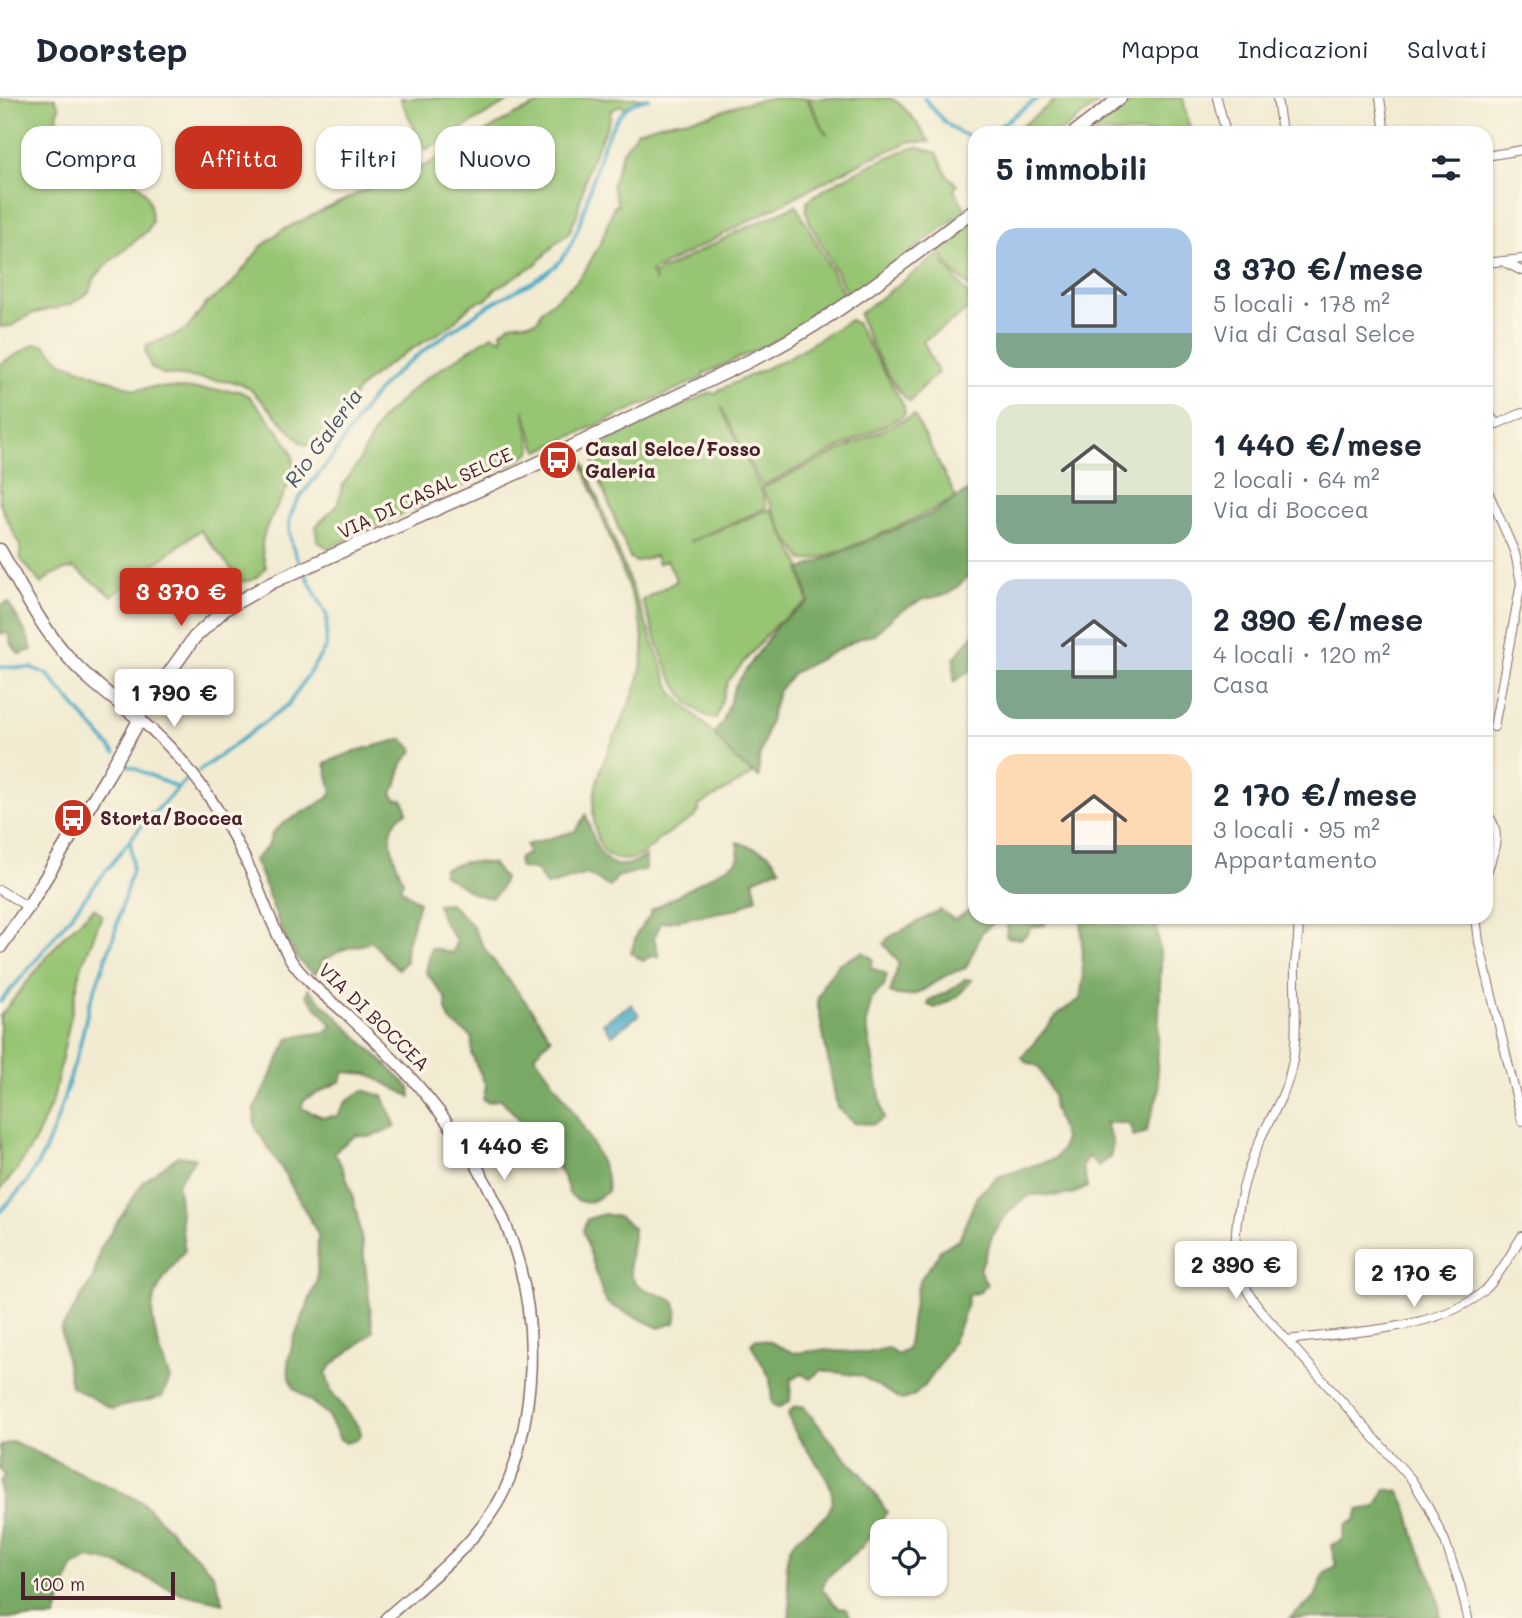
<!DOCTYPE html>
<html lang="it">
<meta charset="utf-8">
<style>
:root{--surface:#fff;--page:#f2f2f3;--text:#1f2937;--muted:#747a83;--line:#e0e1e3;--accent:#c8321e}
body{margin:0;font-family:Mali,sans-serif;background:var(--page);color:var(--text);height:100vh;display:flex;flex-direction:column;font-size:26px;white-space:nowrap}
*{box-sizing:border-box;margin:0}
p{font-size:23px;color:var(--muted)}
.icon{flex:none;width:38px;height:38px;fill:none;stroke:currentColor;stroke-width:2;stroke-linecap:round;stroke-linejoin:round}
.map{position:relative;flex:1;overflow:hidden}
.side{position:absolute;left:968px;top:28px;width:525px;height:798px;display:flex;flex-direction:column;background:var(--surface);border-radius:21px;box-shadow:0 2px 5px #0004}
.side>*{flex:none}
.guide{position:absolute;left:21px;top:28px;width:665px;height:63px;display:flex;gap:14px}
.fabs{position:absolute;left:870px;top:1421px;display:grid;gap:14px}
.fabs a{display:grid;place-items:center;width:77px;height:77px;border-radius:14px;background:var(--surface);box-shadow:0 2px 5px #0004;font-size:35px}
.scale{position:absolute;left:21px;bottom:18px;width:154px;box-sizing:border-box;padding-left:7px;border:4px solid #4a1f2b;border-top:0;font-size:19px;line-height:24px;white-space:nowrap;color:#4a1f2b;-webkit-text-stroke:5px #fcf5e5;paint-order:stroke}
.price{position:absolute;translate:-50% -60px;padding:0 16px;border-radius:7px;background:#fff;color:#222;font-size:23px;line-height:46px;filter:drop-shadow(0 2px 4px #0008)}
.price::after{content:'';position:absolute;left:50%;top:42px;width:21px;height:16px;margin-left:-10px;background:inherit;clip-path:polygon(0 0,100% 0,50% 100%)}
.price.active{background:var(--accent);color:#fff}
ul{padding:0;list-style:none}
li{display:flex;align-items:center;gap:21px;height:175px;padding:0 28px}
li+li{border-top:2px solid var(--line)}
li span{display:grid;place-items:center;flex:none;width:196px;height:140px;border-radius:21px;color:#555}
li>.icon{margin-inline-start:auto}
span .icon{width:84px;height:84px;fill:#fffc;stroke-width:1}
li b{font-size:30px}
h2{display:flex;justify-content:space-between;align-items:center;height:84px;padding:0 28px;font-size:30px}
.chip{padding:0 24px;border-radius:21px;background:var(--surface);box-shadow:0 2px 5px #0004;font-size:24px;line-height:63px}
.chip.active{background:var(--accent);color:#fff}
header{display:flex;align-items:center;gap:42px;box-sizing:border-box;height:98px;padding:0 35px;background:var(--surface);border-bottom:2px solid var(--line)}
header strong{font-size:33px}
nav{display:flex;gap:38px;margin-inline-start:auto;font-size:24px}
.map>svg:first-child{display:block}
.green{fill:#97c573;stroke:#70724f;stroke-width:2}
.forest{fill:#79aa65;stroke:#626448;stroke-width:2}
.water{fill:#44a8c4;stroke:#476478;stroke-width:2}
.lines{fill:none;stroke-linecap:round;stroke-linejoin:round}
.stream{stroke:#44a8c4;stroke-width:3.5}
.minor-casing{stroke:#856665;stroke-width:10}
.tertiary-casing{stroke:#856665;stroke-width:13}
.secondary-casing{stroke:#856665;stroke-width:15}
.minor{stroke:#fff;stroke-width:8}
.tertiary{stroke:#fff;stroke-width:10}
.secondary{stroke:#fff;stroke-width:12}
.labels{text-anchor:middle;stroke-width:7;stroke-linejoin:round;paint-order:stroke}
.poi-label{font-size:19px;font-weight:bold;fill:#4a1f2b;stroke:#fcf5e5;text-anchor:start}
.street-label{font-size:19px;fill:#4a1f2b;stroke:#fcf5e5}
.water-label{font-size:21px;font-style:italic;fill:#485668;stroke:#fcf5e5}
</style>
<header>
<strong>Doorstep</strong>
<nav><a>Mappa</a><a>Indicazioni</a><a>Salvati</a></nav>
</header>
<div class="map">
<svg width="1522" height="1520" viewBox="0 0 1522 1520">
<rect width="100%" height="100%" fill="#fcf5e5"/>
<filter id="ink" filterUnits="userSpaceOnUse"><feTurbulence type="fractalNoise" baseFrequency=".0143" numOctaves="2"/><feDisplacementMap in="SourceGraphic" scale="14" xChannelSelector="R" yChannelSelector="G"/><feConvolveMatrix kernelMatrix="1 2 1 2 8 2 1 2 1" color-interpolation-filters="sRGB"/></filter>
<filter id="wash" filterUnits="userSpaceOnUse"><feTurbulence type="fractalNoise" baseFrequency=".00686" numOctaves="4" result="noise"/><feDisplacementMap in="SourceGraphic" scale="28" xChannelSelector="R" yChannelSelector="G"/><feGaussianBlur stdDeviation="1.57" result="paint"/><feColorMatrix in="noise" values="0 0 0 0 0 0 0 0 0 0 0 0 0 0 0 0 0 1.4 0 .05"/><feComposite in="paint" operator="in"/></filter>
<g filter="url(#wash)">
<rect width="100%" height="100%" fill="#f2ebd2"/>
<g class="green">
<path d="M 0,0 L 55,0 L 59,9 C 57,16 56,22 60,30 C 68,46 127,71 144,93 C 151,102 151,114 152,124 L 147,133 L 106,167 L 95,179 L 89,194 L 71,206 L 31,216 L 11,228 L 0,229 Z"/>
<path d="M 400,0 L 514,0 L 425,52 Z"/>
<path d="M 552,0 L 642,0 L 624,10 L 621,7 L 611,13 L 610,21 L 588,70 L 577,116 L 569,135 L 557,144 L 536,166 L 495,191 L 486,202 C 463,205 462,222 444,232 C 415,249 384,266 360,290 C 345,305 336,337 317,346 C 312,349 307,347 302,345 L 250,291 L 240,285 L 163,276 L 151,269 L 145,253 L 148,246 L 176,237 L 188,230 L 206,206 L 230,188 L 261,149 L 282,132 L 363,93 L 426,67 L 517,16 Z"/>
<path d="M 770,0 L 806,0 L 827,37 L 808,0 L 890,0 C 907,7 919,30 930,44 L 909,44 L 866,62 L 651,174 L 656,184 L 653,177 L 735,135 L 796,107 L 844,196 L 843,201 L 786,238 L 709,274 L 703,275 L 704,279 L 539,353 L 535,347 L 524,312 L 532,352 L 521,361 L 328,450 L 317,443 L 316,428 L 337,408 L 343,387 L 360,362 L 381,321 L 419,285 L 492,237 L 502,241 L 501,234 C 515,218 525,229 538,222 L 542,212 L 575,185 L 586,171 L 601,144 L 614,108 L 618,107 L 612,88 L 622,55 L 637,33 L 660,26 L 711,17 L 740,6 Z"/>
<path d="M 1058,0 L 1105,0 L 1059,35 L 1013,35 Z"/>
<path d="M 1137,0 L 1183,0 L 1191,35 L 1090,35 Z"/>
<path d="M 918,49 L 937,55 L 947,77 L 957,87 L 954,92 L 966,112 L 850,200 L 810,125 L 806,112 L 807,104 C 822,89 897,52 918,49 Z"/>
<path d="M 975,123 L 975,197 L 970,189 L 953,174 L 938,151 Z"/>
<path d="M 938,157 L 970,200 L 972,207 L 960,218 L 923,243 L 938,275 L 922,289 L 910,304 C 892,290 866,239 859,216 Z"/>
<path d="M 850,222 L 856,225 L 904,308 L 905,316 L 900,320 L 762,388 L 721,309 L 764,399 L 766,410 L 689,444 L 770,411 L 801,468 L 800,472 L 808,504 L 776,526 L 728,583 L 716,621 C 672,612 657,539 642,502 L 677,483 L 667,462 L 658,466 L 655,458 L 636,464 L 630,460 L 594,367 L 595,351 L 616,338 L 711,294 L 715,296 L 719,292 L 786,261 Z"/>
<path d="M 35,246 L 44,247 L 62,264 L 135,292 L 153,289 L 239,293 L 249,298 C 260,312 287,340 292,355 C 302,385 264,416 262,447 C 262,454 264,462 266,469 C 258,478 253,485 241,483 L 200,432 L 112,498 L 74,470 C 61,472 50,476 41,486 L 21,461 L 20,448 L 0,406 L 0,266 Z"/>
<path d="M 914,317 L 956,399 C 934,412 821,467 803,462 L 787,440 L 762,390 Z"/>
<path d="M 582,359 L 672,594 L 713,635 L 737,663 L 753,676 L 699,708 L 699,713 L 694,719 C 682,727 670,734 658,742 C 654,746 651,750 647,753 C 630,766 607,766 599,744 C 572,670 648,614 643,542 C 642,522 633,504 627,486 C 612,444 596,403 580,361 Z"/>
<path d="M 94,810 L 102,817 L 81,870 L 53,1002 L 36,1041 L 16,1073 L 0,1092 L 0,918 L 63,839 Z"/>
</g>
<g class="forest">
<path d="M 975,388 L 975,469 L 963,484 L 948,496 L 921,502 L 895,517 L 873,537 L 860,540 L 793,575 L 778,594 L 759,661 L 759,679 L 735,661 L 714,635 L 723,624 L 735,588 L 779,525 L 809,504 L 801,471 L 931,416 Z"/>
<path d="M 8,504 C 15,517 30,538 32,552 L 19,556 L 11,545 L 9,536 L 0,535 L 0,508 Z"/>
<path d="M 975,535 L 975,569 L 954,584 L 954,560 Z"/>
<path d="M 402,641 L 414,652 L 402,666 L 397,686 L 392,695 L 396,701 L 403,702 L 407,714 C 379,729 394,759 403,783 L 400,790 L 419,804 L 406,849 L 406,863 L 399,871 C 386,864 382,852 371,843 C 360,850 348,848 338,854 C 332,858 330,860 322,862 L 320,871 L 314,876 C 281,855 272,796 254,762 C 263,752 271,749 272,735 L 284,725 L 328,700 L 332,693 L 325,665 L 355,653 Z"/>
<path d="M 586,717 C 592,735 598,771 625,767 C 632,767 640,761 646,758 L 646,771 L 617,779 L 610,789 L 587,776 L 547,788 L 535,771 L 520,770 L 518,761 L 529,755 L 526,747 L 575,733 Z"/>
<path d="M 737,744 L 768,755 L 780,770 L 753,782 L 757,800 L 737,811 L 661,825 L 654,840 L 659,859 L 651,858 L 643,863 L 631,855 L 637,835 L 649,819 L 652,812 L 737,763 L 739,758 Z"/>
<path d="M 464,764 L 492,765 L 504,781 L 499,793 L 491,800 L 474,796 L 443,776 L 443,771 Z"/>
<path d="M 450,805 L 471,826 L 486,853 L 533,913 L 551,940 L 534,957 C 552,981 614,1066 607,1094 C 590,1105 586,1110 569,1096 C 564,1066 522,1025 501,1001 L 488,1004 L 483,1002 L 486,988 L 472,957 L 472,939 L 451,924 L 446,912 L 446,901 L 426,874 L 431,850 L 453,855 L 456,842 L 443,823 L 437,806 Z"/>
<path d="M 975,808 L 975,819 L 1002,819 L 982,834 L 966,870 C 960,872 952,875 945,878 C 925,889 916,904 890,895 L 899,865 L 884,846 L 888,840 L 940,812 L 955,822 Z"/>
<path d="M 1008,819 L 1047,819 L 1045,827 L 1030,829 L 1029,834 L 1021,841 L 1006,839 Z"/>
<path d="M 1081,819 L 1155,819 L 1161,862 L 1157,974 L 1159,993 L 1146,1034 L 1134,1039 L 1129,1025 L 1106,1025 L 1113,1045 L 1110,1060 L 1098,1068 L 1088,1059 L 1082,1068 L 1087,1089 C 1063,1102 1058,1096 1034,1097 C 1023,1097 1001,1122 995,1132 C 988,1144 988,1158 979,1171 L 987,1187 L 980,1194 L 968,1197 C 965,1226 939,1275 917,1295 C 913,1299 908,1300 902,1302 L 861,1278 L 821,1272 L 810,1281 L 802,1276 L 791,1281 L 790,1303 L 778,1310 L 772,1305 L 770,1280 L 751,1246 L 756,1241 L 768,1243 L 794,1255 L 822,1252 L 866,1255 L 888,1250 L 897,1257 L 907,1252 C 911,1230 912,1206 919,1185 C 924,1171 937,1164 940,1152 L 959,1141 L 977,1098 L 998,1079 L 1054,1061 L 1062,1051 L 1064,1039 L 1053,1008 L 1053,997 L 1038,968 L 1026,964 L 1022,959 L 1059,915 L 1080,901 L 1083,882 Z"/>
<path d="M 863,854 L 873,861 L 871,870 L 887,876 L 884,888 L 872,900 L 866,925 L 884,1020 L 874,1026 L 854,1025 L 837,1009 L 817,903 L 824,885 L 838,866 Z"/>
<path d="M 965,881 L 972,882 L 957,899 L 935,910 L 928,907 L 929,902 L 948,894 Z"/>
<path d="M 308,891 L 410,990 L 411,999 L 368,976 L 344,974 L 341,983 L 304,1002 L 301,1010 L 323,1019 L 338,1018 L 345,1005 L 363,992 L 383,998 L 396,1029 L 370,1039 L 356,1037 L 334,1054 C 363,1100 365,1178 373,1233 C 360,1250 337,1257 326,1275 L 331,1293 L 360,1331 L 361,1337 L 356,1342 L 346,1345 L 340,1341 L 327,1316 L 294,1290 L 289,1280 L 288,1264 L 293,1243 L 317,1183 L 318,1136 L 282,1071 L 255,1029 L 254,1012 L 289,940 L 324,934 L 333,928 L 306,897 Z"/>
<path d="M 178,1058 L 195,1060 L 177,1086 C 182,1108 180,1130 185,1152 C 173,1168 158,1185 153,1205 C 149,1224 163,1262 170,1281 L 162,1299 L 112,1311 L 71,1288 L 61,1231 L 93,1181 L 100,1151 L 143,1084 Z"/>
<path d="M 604,1116 L 620,1119 L 633,1130 C 634,1148 622,1175 639,1188 C 644,1192 666,1198 675,1204 L 677,1214 L 675,1225 L 659,1230 L 608,1206 L 603,1197 L 583,1132 L 587,1121 Z"/>
<path d="M 803,1308 L 845,1360 L 861,1375 L 887,1414 L 861,1450 L 826,1480 L 822,1491 L 838,1510 L 846,1511 L 851,1520 L 789,1520 C 794,1496 778,1467 793,1445 C 805,1428 836,1422 832,1396 C 829,1371 795,1346 788,1316 L 794,1309 Z"/>
<path d="M 12,1343 L 141,1403 L 212,1474 L 224,1505 L 180,1495 L 114,1465 L 89,1460 L 72,1469 L 55,1520 L 0,1520 L 0,1383 L 5,1378 L 0,1371 L 0,1348 Z"/>
<path d="M 1386,1391 L 1399,1394 C 1411,1413 1410,1425 1417,1445 C 1426,1470 1439,1491 1440,1518 L 1437,1520 L 1290,1520 L 1315,1499 L 1325,1474 L 1336,1467 L 1331,1447 L 1342,1442 L 1346,1427 L 1355,1422 L 1359,1412 L 1376,1409 Z"/>
</g>
<path class="water" d="M 631,906 L 639,917 L 612,937 L 603,925 Z"/>
<g class="lines">
<g class="stream">
<path d="M 924,0 C 938,16 951,37 975,39"/>
<path d="M 990,35 L 1038,0"/>
<path d="M 301,468 C 273,415 299,403 330,362 C 354,330 364,302 397,274 C 423,252 462,225 491,206 C 512,193 536,185 555,168 C 598,130 587,10 649,0"/>
<path d="M 0,569 L 32,570 L 47,576 L 115,655"/>
<path d="M 123,665 L 178,690"/>
<path d="M 199,673 L 289,606 L 326,549 L 327,518 L 305,475"/>
<path d="M 0,904 L 32,867 L 142,727 L 187,681"/>
<path d="M 0,1114 L 27,1084 L 44,1055 L 56,1025 L 79,951 L 89,907 L 113,841 L 132,771 L 131,741"/>
</g>
</g>
</g>
<g filter="url(#ink)">
<g class="lines">
<defs>
<g id="minor">
<path d="M 1217,0 L 1226,35"/>
<path d="M 1277,0 L 1282,35"/>
<path d="M 1380,0 L 1385,35"/>
<path d="M 1486,58 L 1522,52"/>
<path d="M 1502,163 L 1522,173"/>
<path d="M 1486,165 L 1522,161"/>
<path d="M 1486,313 L 1497,326 L 1522,315"/>
<path d="M 1486,389 L 1515,455 L 1521,485 L 1494,629"/>
<path d="M 1486,715 C 1504,733 1493,757 1486,777"/>
<path d="M 0,792 L 28,809"/>
<path d="M 1297,819 C 1301,835 1296,851 1295,867 C 1294,904 1300,943 1289,979 C 1283,1001 1270,1020 1260,1042 C 1243,1078 1228,1139 1240,1177 C 1245,1192 1253,1203 1262,1214 L 1412,1382 L 1428,1408 L 1445,1443 L 1460,1487 L 1468,1520"/>
<path d="M 1476,819 L 1479,844 L 1522,1023"/>
<path d="M 1287,1242 C 1346,1234 1442,1233 1486,1191 C 1501,1176 1511,1155 1522,1138"/>
</g>
<path id="tertiary" d="M 139,621 C 184,656 222,713 246,763 C 262,795 272,832 291,862 C 305,883 327,899 345,915 C 373,941 401,967 425,996 C 504,1091 546,1191 526,1316 C 521,1347 513,1381 496,1408 C 468,1453 425,1485 386,1520"/>
<g id="secondary">
<path d="M 1074,35 L 1120,0"/>
<path d="M 0,452 C 21,489 41,530 70,561 C 90,584 116,602 139,621"/>
<path d="M 0,849 L 28,809 L 108,677 L 136,628 L 142,613 L 194,540 L 225,511 L 273,484 L 526,371 L 770,253 C 844,213 908,162 975,111"/>
</g>
</defs>
<use href="#minor" class="minor-casing"/>
<use href="#tertiary" class="tertiary-casing"/>
<use href="#secondary" class="secondary-casing"/>
<use href="#minor" class="minor"/>
<use href="#tertiary" class="tertiary"/>
<use href="#secondary" class="secondary"/>
</g>
</g>
<defs>
<symbol id="bus-disc" viewBox="-11 -11 22 22"><circle r="9.5" fill="#c8321e" stroke="#fcf5e5"/><path d="M-5-6H5V4H4V6H2V4H-2V6H-4V4H-5ZM-3.5-4V0h7V-4ZM-3.5 1.2v1.5H-2V1.2ZM2 1.2v1.5H3.5V1.2Z" fill="#fff"/></symbol>
</defs>
<g fill-rule="evenodd">
<use href="#bus-disc" x="536" y="340" width="44" height="44"/>
<use href="#bus-disc" x="51" y="698" width="44" height="44"/>
</g>
<g class="labels">
<g class="poi-label">
<text x="585" y="358">Casal Selce/Fosso<tspan x="585" dy="22">Galeria</tspan></text>
<text x="100" y="727">Storta/Boccea</text>
</g>
<g class="street-label">
<text transform="translate(425 395) rotate(-25)" y="7">VIA DI CASAL SELCE</text>
<text transform="translate(374 919) rotate(44)" y="7">VIA DI BOCCEA</text>
</g>
<g class="water-label">
<text transform="translate(324 340) rotate(-54)" y="7">Rio Galeria</text>
</g>
</g>
</svg>
<div class="fabs">
<a><svg class="icon" aria-label="locate" viewBox="0 0 24 24"><circle cx="12" cy="12" r="6"/><path d="M12 2v4M12 18v4M2 12h4M18 12h4"/></svg></a>
</div>
<div class="scale">100 m</div>
<b class="price active" style="left:181px;top:530px">3 370 €</b>
<b class="price" style="left:174px;top:631px">1 790 €</b>
<b class="price" style="left:504px;top:1084px">1 440 €</b>
<b class="price" style="left:1236px;top:1203px">2 390 €</b>
<b class="price" style="left:1414px;top:1211px">2 170 €</b>
<div class="guide">
<a class="chip">Compra</a>
<a class="chip active">Affitta</a>
<a class="chip">Filtri</a>
<a class="chip">Nuovo</a>
</div>
<section class="side">
<h2>5 immobili<svg class="icon" aria-label="filters" viewBox="0 0 24 24"><path d="M4 7h16M4 17h16"/><circle cx="9" cy="7" r="2"/><circle cx="15" cy="17" r="2"/></svg></h2>
<ul>
<li><span style="background:linear-gradient(#a9c7e8 75%,#7fa58c 0)"><svg class="icon" aria-label="home" viewBox="0 0 24 24"><path d="M3 11l9-7 9 7M6 9v11h12V9"/></svg></span><div><b>3 370 €/mese</b><p>5 locali · 178 m²</p><p>Via di Casal Selce</p></div></li>
<li><span style="background:linear-gradient(#dfe7d0 65%,#7fa58c 0)"><svg class="icon" aria-label="home" viewBox="0 0 24 24"><path d="M3 11l9-7 9 7M6 9v11h12V9"/></svg></span><div><b>1 440 €/mese</b><p>2 locali · 64 m²</p><p>Via di Boccea</p></div></li>
<li><span style="background:linear-gradient(#c9d6e8 65%,#7fa58c 0)"><svg class="icon" aria-label="home" viewBox="0 0 24 24"><path d="M3 11l9-7 9 7M6 9v11h12V9"/></svg></span><div><b>2 390 €/mese</b><p>4 locali · 120 m²</p><p>Casa</p></div></li>
<li><span style="background:linear-gradient(#ffd9b3 65%,#7fa58c 0)"><svg class="icon" aria-label="home" viewBox="0 0 24 24"><path d="M3 11l9-7 9 7M6 9v11h12V9"/></svg></span><div><b>2 170 €/mese</b><p>3 locali · 95 m²</p><p>Appartamento</p></div></li>
</ul>
</section>
</div>
